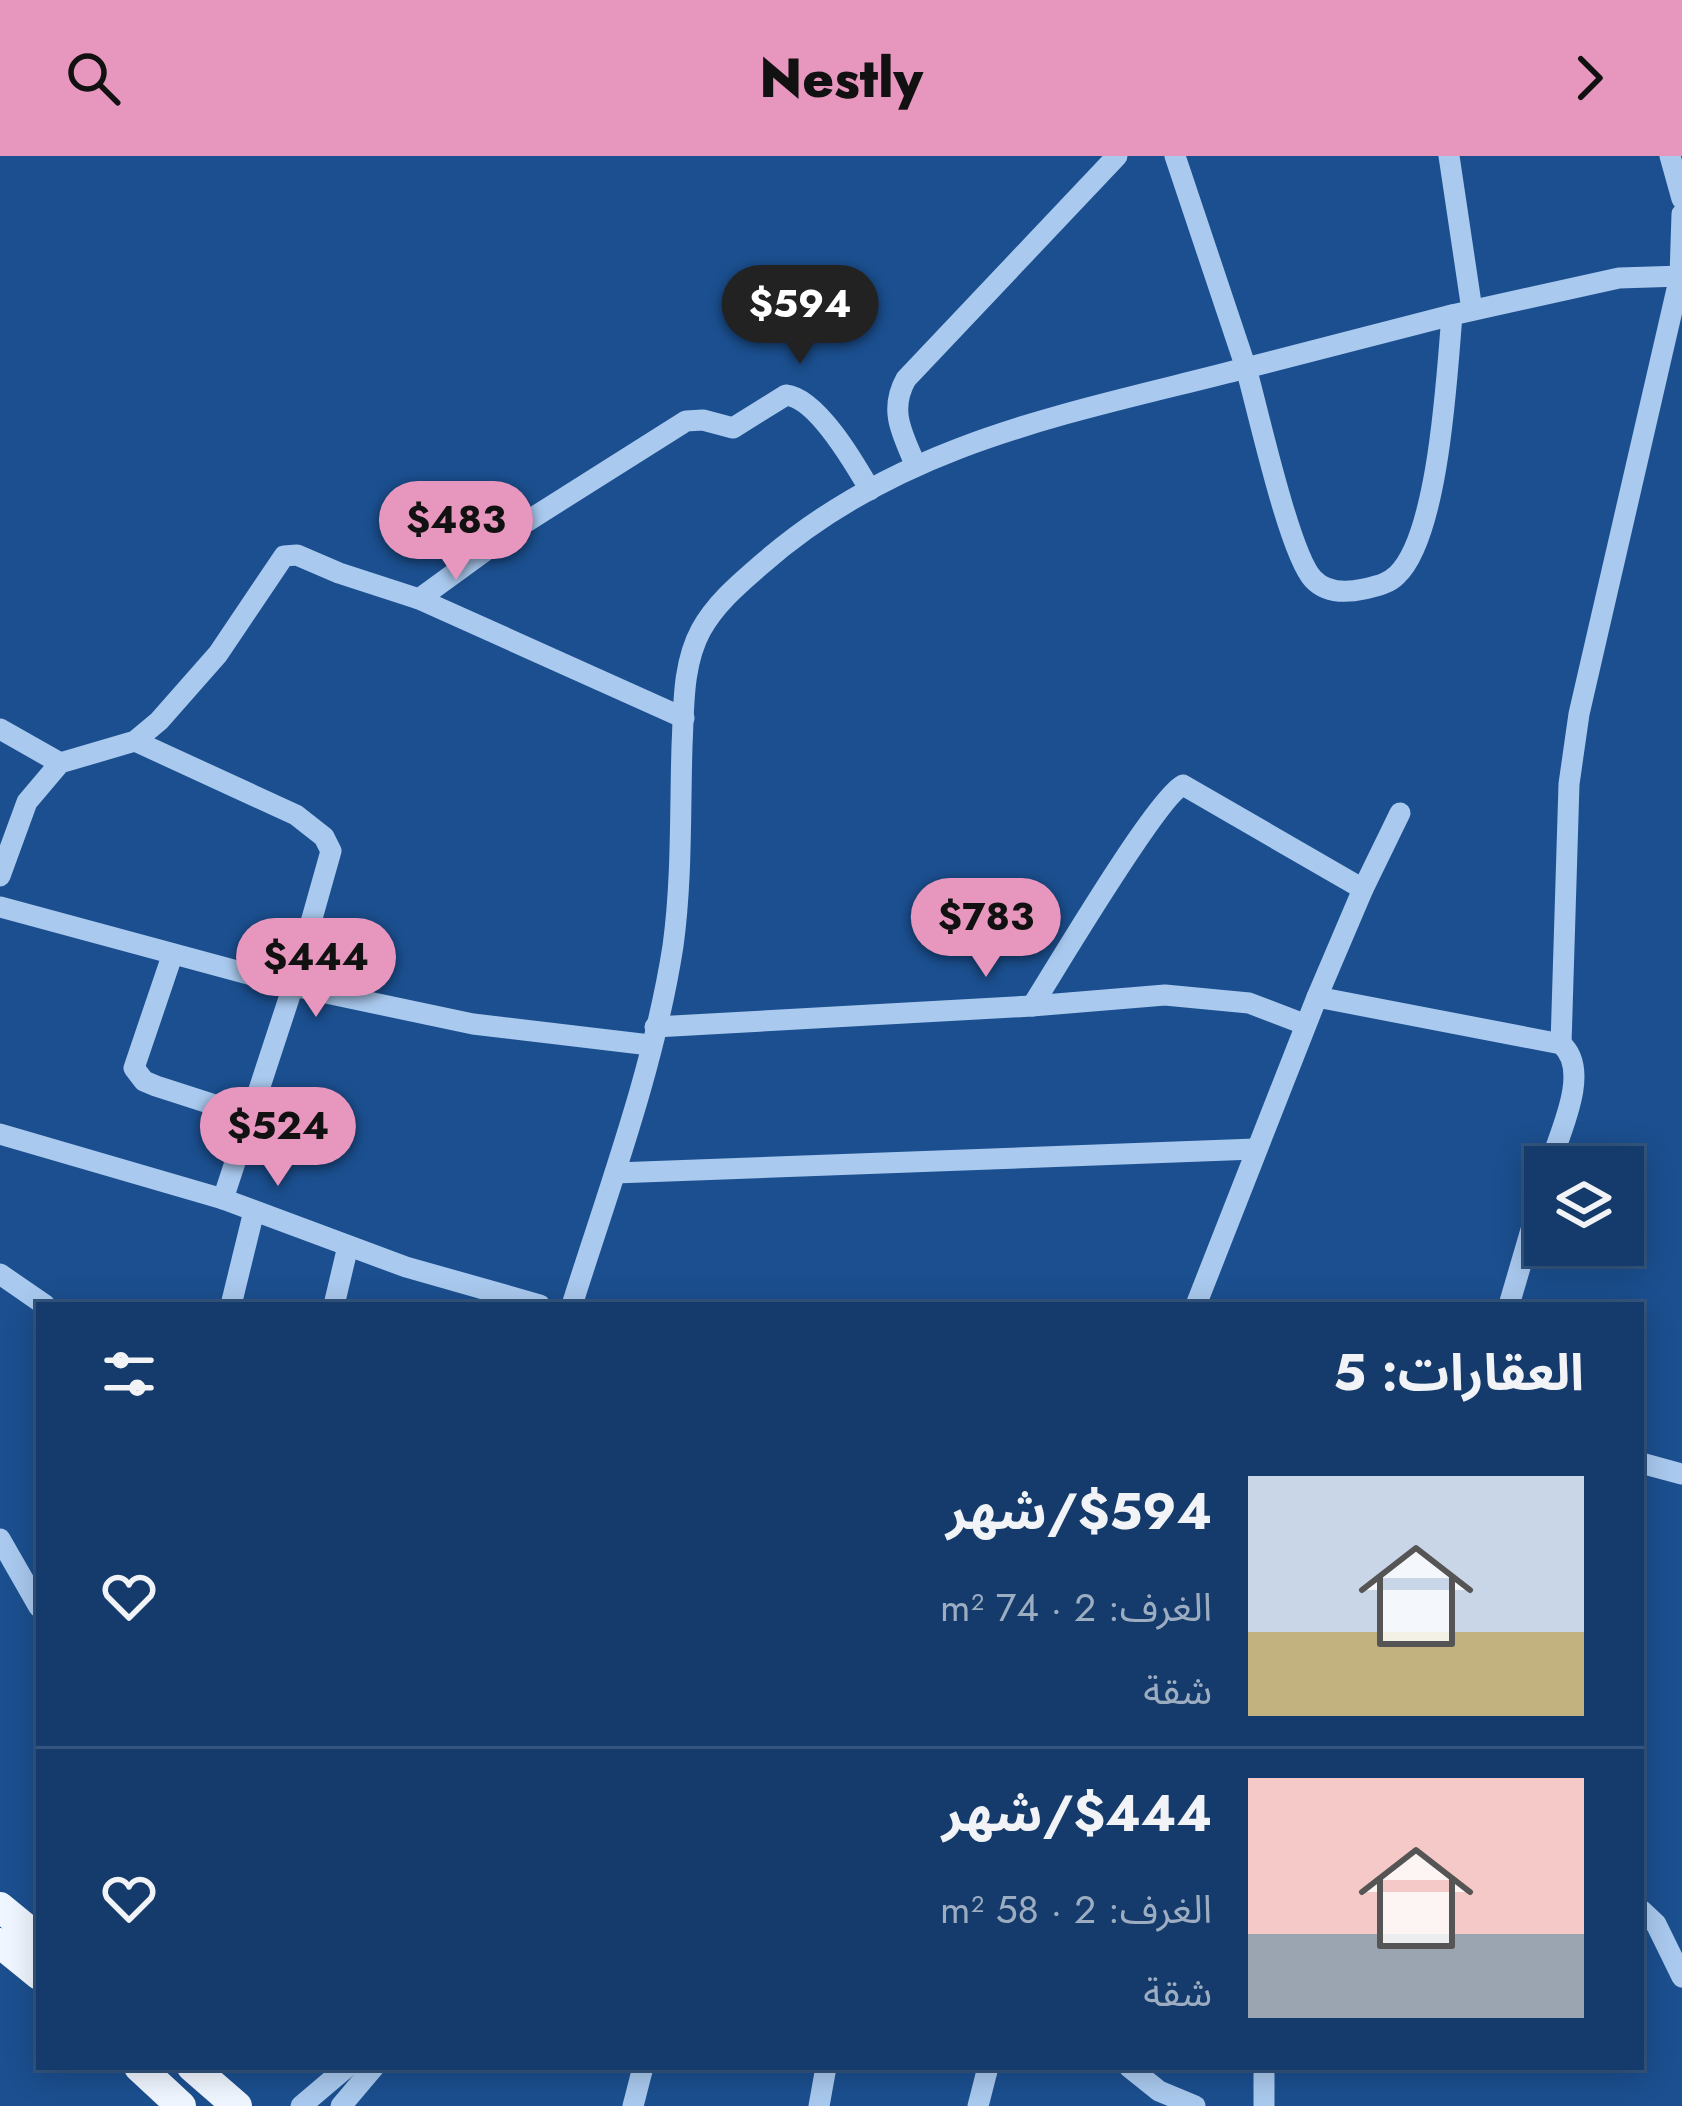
<!DOCTYPE html>
<html lang="ar">
<meta charset="utf-8">
<style>
:root{--surface:#143b6b;--page:#214673;--text:#f1f3f6;--muted:#9dadc1;--line:#33557e;--accent:#e797bd}
body{margin:0;font-family:Jost,"Noto Sans Arabic",sans-serif;background:var(--page);color:var(--text);direction:rtl;height:100vh;display:flex;flex-direction:column;font-size:45px;white-space:nowrap}
*{box-sizing:border-box;margin:0}
p{font-size:39px;color:var(--muted)}
.icon{flex:none;width:66px;height:66px;fill:none;stroke:currentColor;stroke-width:2;stroke-linecap:round;stroke-linejoin:round}
.map{position:relative;flex:1;overflow:hidden;direction:ltr}
.panel{position:absolute;left:36px;top:1146px;width:1608px;height:768px;display:flex;flex-direction:column;background:var(--surface);border-radius:0px;box-shadow:0 6px 30px #0003,0 0 0 3px var(--line);direction:rtl}
.panel>*{flex:none}
.fabs{position:absolute;left:1524px;top:990px;display:grid;gap:24px}
.fabs a{display:grid;place-items:center;width:120px;height:120px;border-radius:0px;background:var(--surface);box-shadow:0 6px 30px #0003,0 0 0 3px var(--line);font-size:60px}
.price{position:absolute;translate:-50% -102px;padding:0 27px;border-radius:42px;background:var(--accent);color:#111;font-size:39px;line-height:78px;filter:drop-shadow(0 3px 6px #0008)}
.price::after{content:'';position:absolute;left:50%;top:72px;width:36px;height:27px;margin-left:-18px;background:inherit;clip-path:polygon(0 0,100% 0,50% 100%)}
.price.current{background:#222;color:#fff}
ul{padding:0;list-style:none}
li{display:flex;align-items:center;gap:36px;height:300px;padding:0 60px}
li+li{border-top:3px solid var(--line)}
li span{display:grid;place-items:center;flex:none;width:336px;height:240px;border-radius:0px;color:#555}
li>.icon{margin-inline-start:auto}
span .icon{width:144px;height:144px;fill:#fffc;stroke-width:1}
li b{font-size:51px}
h2{display:flex;justify-content:space-between;align-items:center;height:144px;padding:0 60px;font-size:51px}
header{display:flex;justify-content:space-between;align-items:center;height:156px;padding:0 60px;background:var(--accent);color:#111;font-size:54px;font-weight:800}
.map>svg:first-child{display:block}
.lines{fill:none;stroke-linecap:round;stroke-linejoin:round}
.minor{stroke:#a9c9ee;stroke-width:21}
.major{stroke:#f0f6ff;stroke-width:30}
</style>
<header><svg class="icon" aria-label="forward" viewBox="0 0 24 24"><path d="M9 5l7 7-7 7"/></svg>Nestly<svg class="icon" aria-label="search" viewBox="0 0 24 24"><circle cx="10" cy="10" r="6"/><path d="M15 15l6 6"/></svg></header>
<div class="map">
<svg width="1682" height="1950" viewBox="0 0 1682 1950">
<rect width="100%" height="100%" fill="#1b4f8f"/>
<g class="lines">
<g class="minor">
<path d="M 1449,0 L 1472,154"/>
<path d="M 1670,0 L 1682,43"/>
<path d="M 1452,159 C 1447,217 1439,379 1397,419 C 1388,428 1377,430 1364,433 C 1346,437 1326,437 1313,423 C 1289,397 1258,254 1246,212 Z"/>
<path d="M 1452,159 L 1619,122 L 1682,120"/>
<path d="M 916,310 C 903,279 888,255 906,223 L 1117,0"/>
<path d="M 419,443 L 515,373 L 686,265 L 703,264 L 733,272 L 786,239 C 817,242 855,308 870,334"/>
<path d="M 0,573 L 60,607"/>
<path d="M 135,585 L 296,659 L 324,681 L 331,695 L 293,830 L 223,1043"/>
<path d="M 0,720 L 27,646 L 60,607 L 135,585 L 159,565 L 218,498 L 284,400 L 297,399 L 339,417 L 419,443 L 684,562"/>
<path d="M 1363,733 L 1400,657"/>
<path d="M 0,751 L 293,830 L 473,868 L 650,889"/>
<path d="M 172,800 L 134,912 L 144,925 L 156,930 L 249,960"/>
<path d="M 1032,850 C 1055,814 1157,641 1183,629 L 1363,733 L 1317,841"/>
<path d="M 655,871 L 1032,850 L 1165,839 L 1249,847 L 1304,868"/>
<path d="M 1561,888 L 1569,628 L 1579,558 L 1680,120 L 1682,58"/>
<path d="M 0,978 L 223,1043 L 406,1111 L 540,1149"/>
<path d="M 615,1017 L 1255,993"/>
<path d="M 0,1118 L 45,1149"/>
<path d="M 231,1149 L 254,1055"/>
<path d="M 334,1149 L 348,1090"/>
<path d="M 572,1149 C 609,1032 654,912 673,790 C 682,725 680,656 682,590 C 684,552 682,509 701,474 C 716,447 739,428 762,408 C 902,285 1072,257 1246,212 L 1175,0"/>
<path d="M 1196,1149 L 1317,841 L 1561,888 C 1592,914 1559,978 1549,1011"/>
<path d="M 1509,1149 L 1545,1026"/>
<path d="M 1641,1307 L 1682,1318"/>
<path d="M 0,1383 L 39,1451"/>
<path d="M 1641,1754 L 1656,1768 L 1682,1821"/>
<path d="M 1129,1911 L 1159,1935 L 1195,1950"/>
<path d="M 1264,1911 L 1264,1950"/>
<path d="M 301,1950 L 347,1911"/>
<path d="M 341,1950 L 374,1911"/>
<path d="M 633,1950 L 643,1911"/>
<path d="M 819,1950 L 826,1911"/>
<path d="M 978,1950 L 988,1911"/>
</g>
<g class="major">
<path d="M 0,1751 L 39,1783"/>
<path d="M 0,1787 L 39,1819"/>
<path d="M 139,1911 L 181,1950"/>
<path d="M 192,1911 L 237,1950"/>
</g>
</g>
</svg>
<div class="fabs">
<a><svg class="icon" aria-label="layers" viewBox="0 0 24 24"><path d="M12 4l9 5-9 5-9-5zM3 14l9 5 9-5"/></svg></a>
</div>
<b class="price current" style="left:800px;top:211px">$594</b>
<b class="price" style="left:456px;top:427px">$483</b>
<b class="price" style="left:986px;top:824px">$783</b>
<b class="price" style="left:316px;top:864px">$444</b>
<b class="price" style="left:278px;top:1033px">$524</b>
<section class="panel">
<h2>العقارات: 5<svg class="icon" aria-label="filters" viewBox="0 0 24 24"><path d="M4 7h16M4 17h16"/><circle cx="9" cy="7" r="2"/><circle cx="15" cy="17" r="2"/></svg></h2>
<ul>
<li><span style="background:linear-gradient(#c9d6e8 65%,#c2b280 0)"><svg class="icon" aria-label="home" viewBox="0 0 24 24"><path d="M3 11l9-7 9 7M6 9v11h12V9"/></svg></span><div><b>$594/شهر</b><p>الغرف: 2 · 74 m²</p><p>شقة</p></div><svg class="icon" aria-label="heart" viewBox="0 0 24 24"><path d="M12 20l-8-8c-3-5 5-10 8-4 3-6 11-1 8 4z"/></svg></li>
<li><span style="background:linear-gradient(#f6c9c9 65%,#9aa5b1 0)"><svg class="icon" aria-label="home" viewBox="0 0 24 24"><path d="M3 11l9-7 9 7M6 9v11h12V9"/></svg></span><div><b>$444/شهر</b><p>الغرف: 2 · 58 m²</p><p>شقة</p></div><svg class="icon" aria-label="heart" viewBox="0 0 24 24"><path d="M12 20l-8-8c-3-5 5-10 8-4 3-6 11-1 8 4z"/></svg></li>
</ul>
</section>
</div>
